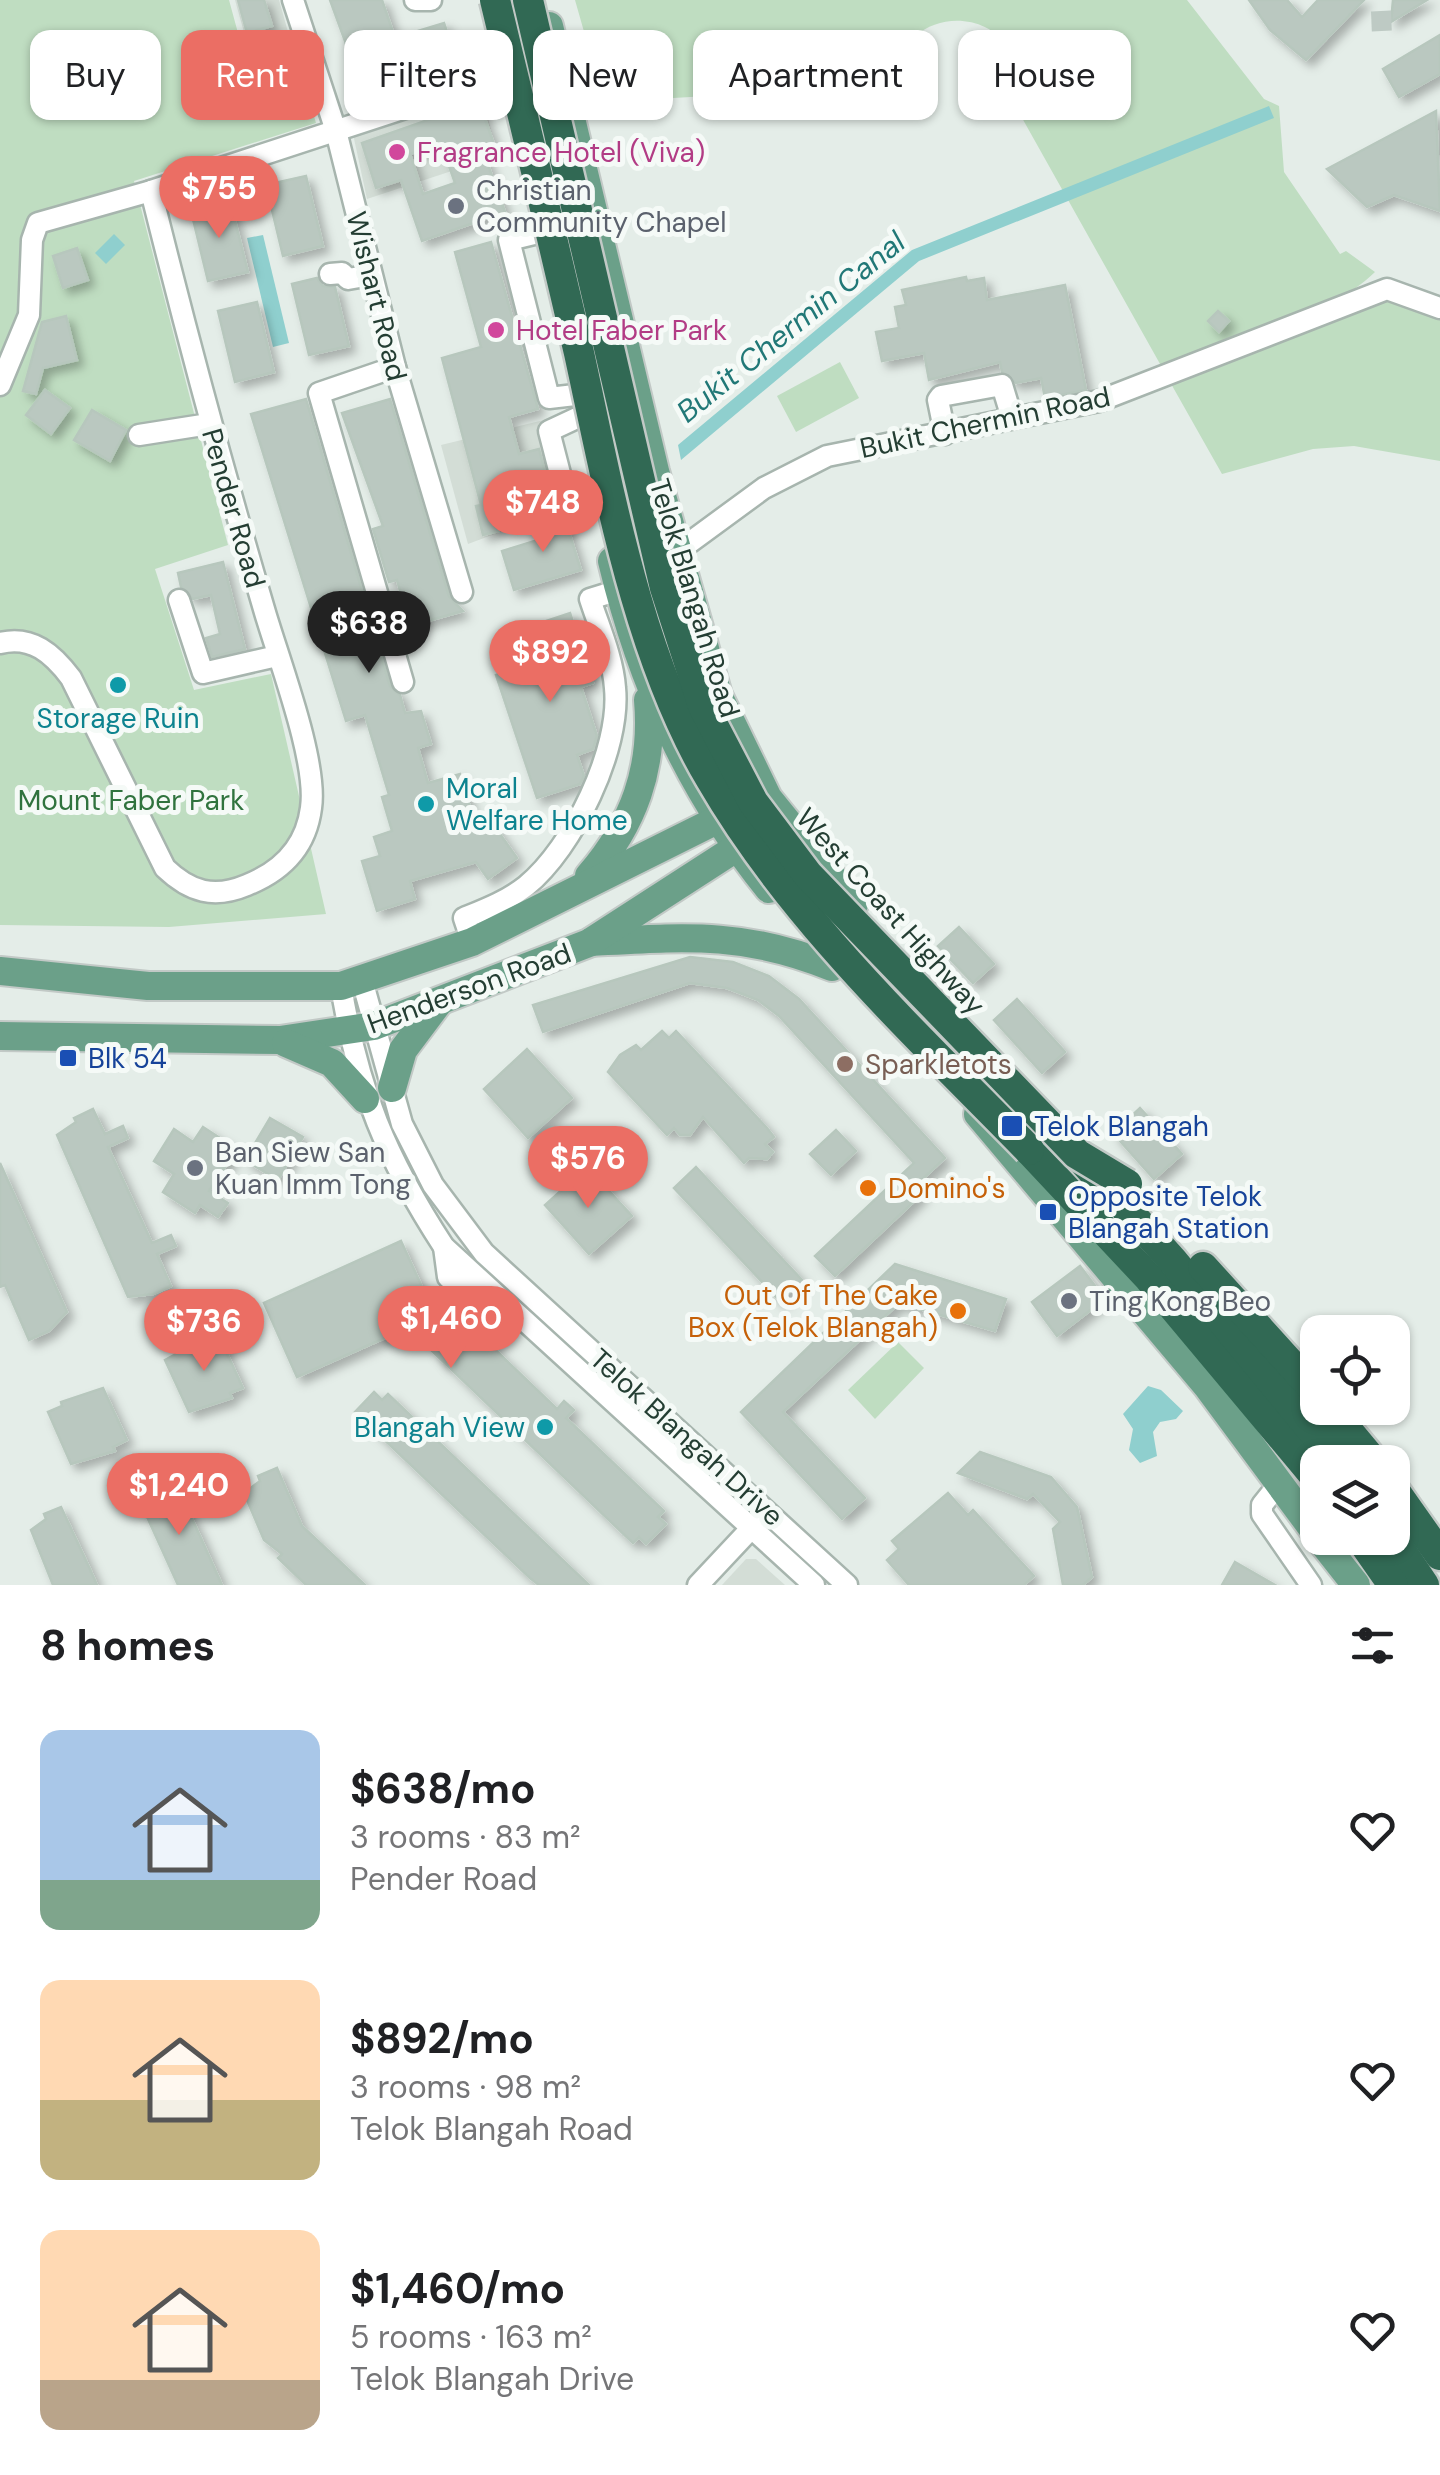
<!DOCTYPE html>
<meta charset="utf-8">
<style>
:root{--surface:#fff;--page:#f6f6f6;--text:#202124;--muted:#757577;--accent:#eb6e64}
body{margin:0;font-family:"DM Sans",sans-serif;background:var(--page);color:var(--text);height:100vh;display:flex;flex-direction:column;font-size:38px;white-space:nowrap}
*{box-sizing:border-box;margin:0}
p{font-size:32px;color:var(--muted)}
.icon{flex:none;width:55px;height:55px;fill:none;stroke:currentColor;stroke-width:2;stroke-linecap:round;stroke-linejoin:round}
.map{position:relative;height:1585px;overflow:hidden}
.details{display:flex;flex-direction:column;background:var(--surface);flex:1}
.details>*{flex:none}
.guide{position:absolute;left:30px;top:30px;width:1380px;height:90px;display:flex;gap:20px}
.controls{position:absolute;left:1300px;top:1315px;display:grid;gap:20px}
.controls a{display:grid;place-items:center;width:110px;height:110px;border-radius:20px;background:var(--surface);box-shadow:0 2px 8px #0004;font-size:50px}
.price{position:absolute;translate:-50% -85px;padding:0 22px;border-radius:35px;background:var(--accent);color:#fff;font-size:32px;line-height:65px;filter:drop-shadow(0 2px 5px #0008)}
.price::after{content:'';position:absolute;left:50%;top:60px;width:30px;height:22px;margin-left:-15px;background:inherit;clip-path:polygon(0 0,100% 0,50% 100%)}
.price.current{background:#222;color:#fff}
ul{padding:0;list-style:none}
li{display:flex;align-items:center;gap:30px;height:250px;padding:0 40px}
li span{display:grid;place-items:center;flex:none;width:280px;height:200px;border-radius:20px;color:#555}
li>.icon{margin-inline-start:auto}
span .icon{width:120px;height:120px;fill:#fffc;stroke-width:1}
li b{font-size:42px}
h2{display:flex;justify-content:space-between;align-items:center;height:120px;padding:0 40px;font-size:42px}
.chip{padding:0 35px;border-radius:20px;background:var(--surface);box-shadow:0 2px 8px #0004;font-size:35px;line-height:90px}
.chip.current{background:var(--accent);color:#fff}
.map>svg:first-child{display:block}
.built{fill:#d3ddd6}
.green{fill:#bfddc1}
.water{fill:#8fcfce}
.building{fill:#bac8c0;stroke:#b7c7bd;stroke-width:2.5;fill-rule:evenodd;filter:url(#shadow)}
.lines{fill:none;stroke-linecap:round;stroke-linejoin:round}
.minor-tunnel{stroke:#becac4;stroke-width:20;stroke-dasharray:20 10;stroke-linecap:butt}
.minor-casing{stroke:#a7b5ae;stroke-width:25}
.major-casing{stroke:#c2c9c6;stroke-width:32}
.highway-casing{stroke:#c2c9c6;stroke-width:35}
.minor{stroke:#fff;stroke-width:20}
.major{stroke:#6ba089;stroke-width:28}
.highway{stroke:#316954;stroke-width:30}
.highway-bridge-casing{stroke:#c2c9c6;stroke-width:35;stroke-linecap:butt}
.highway-bridge{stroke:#316954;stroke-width:30}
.hotel-dot{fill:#d1479c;stroke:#f5faf7;stroke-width:4}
.worship-dot{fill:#6b7280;stroke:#f5faf7;stroke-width:4}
.culture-dot{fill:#0f9aa8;stroke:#f5faf7;stroke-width:4}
.transit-dot{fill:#1a4fb4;stroke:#f5faf7;stroke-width:4}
.education-dot{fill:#8d6e63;stroke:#f5faf7;stroke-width:4}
.food-dot{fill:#e8710a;stroke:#f5faf7;stroke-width:4}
.labels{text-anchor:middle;stroke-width:10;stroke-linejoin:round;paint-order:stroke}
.hotel-label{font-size:28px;fill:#b23c85;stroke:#f5faf7;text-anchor:start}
.worship-label{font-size:28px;fill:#5b616d;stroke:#f5faf7;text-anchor:start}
.street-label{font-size:28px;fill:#243e33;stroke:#f5faf7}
.culture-label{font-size:28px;fill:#0d838f;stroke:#f5faf7}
.park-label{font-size:28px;fill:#30733e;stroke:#f5faf7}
.transit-label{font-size:28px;fill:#164399;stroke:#f5faf7;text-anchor:start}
.education-label{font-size:28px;fill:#785e54;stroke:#f5faf7;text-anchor:start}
.food-label{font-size:28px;fill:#c56008;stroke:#f5faf7;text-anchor:start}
.water-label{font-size:30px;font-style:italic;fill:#217877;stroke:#f5faf7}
</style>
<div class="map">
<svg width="1440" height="1585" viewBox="0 0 1440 1585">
<defs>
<filter id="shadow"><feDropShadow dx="6" dy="6" stdDeviation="5" flood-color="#0004"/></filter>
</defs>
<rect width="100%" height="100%" fill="#e4ede8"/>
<g class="built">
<path d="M 235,0 L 279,0 L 288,32 L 247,43 Z"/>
<path d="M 481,87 L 497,156 L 367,199 L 353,134 Z"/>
<path d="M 556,417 L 580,502 L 468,544 L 441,445 Z"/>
<path d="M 746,1559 L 756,1559 L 785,1585 L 722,1585 Z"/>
</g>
<g class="green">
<path d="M 0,0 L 229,0 L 244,55 L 291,41 L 316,123 L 134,181 L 228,545 L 155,569 L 194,690 L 271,674 L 326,914 L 169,927 L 0,925 Z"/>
<path d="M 575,0 L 1187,0 L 1264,99 L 1279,106 L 1284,172 L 1340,254 L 1346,251 L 1375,272 C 1327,319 1230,344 1164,371 L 1017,109 C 1011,88 1021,68 1009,47 C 975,0 893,18 897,85 L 604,102 Z"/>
<path d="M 1392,299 L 1440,319 L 1440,461 L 1354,446 L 1313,449 L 1222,474 L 1170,382 L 1365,302 Z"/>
<path d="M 840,362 L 859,398 L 796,432 L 777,396 Z"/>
<path d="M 898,1342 L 924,1368 L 875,1419 L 848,1390 Z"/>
</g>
<g class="water">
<path d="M 1269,106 L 1274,118 L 919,261 L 681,460 L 678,445 L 912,250 Z"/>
<path d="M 114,234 L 125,245 L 106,264 L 95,253 Z"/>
<path d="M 263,235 L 289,343 L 273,347 L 247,238 Z"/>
<path d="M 1148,1386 L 1161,1390 L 1183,1411 L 1176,1419 L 1160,1422 L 1153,1432 L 1157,1456 L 1140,1463 L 1129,1450 L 1133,1429 L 1123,1414 Z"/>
</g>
<g class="building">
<path d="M 238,0 L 264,0 L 272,26 L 247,33 Z"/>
<path d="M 330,0 L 382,0 L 395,38 L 444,23 L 455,55 L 361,85 Z"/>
<path d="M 1249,0 L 1287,0 L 1302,17 L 1318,0 L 1364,0 L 1306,60 L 1270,30 Z"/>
<path d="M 1393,0 L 1427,0 L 1391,22 Z"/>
<path d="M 1440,35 L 1440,74 L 1399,97 L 1383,69 Z"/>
<path d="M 479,102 L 495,147 L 483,151 L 505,212 L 422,241 L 401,180 L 376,188 L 362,143 ZM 441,143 L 455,183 L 423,194 L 410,154 Z"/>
<path d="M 1436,111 L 1440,211 L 1394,195 L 1367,207 L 1327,169 Z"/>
<path d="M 306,176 L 323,246 L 283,256 L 266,185 Z"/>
<path d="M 230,201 L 248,272 L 208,281 L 191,211 Z"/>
<path d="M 491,242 L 538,409 L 509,417 L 519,454 L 539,449 L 546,476 L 505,487 L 513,517 L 496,522 L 498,531 L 483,535 L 476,506 L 481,505 L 442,358 L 481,347 L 455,252 Z"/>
<path d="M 77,248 L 88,280 L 63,288 L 53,256 Z"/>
<path d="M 966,277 L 967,281 L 984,278 L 987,300 L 1065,285 L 1086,390 L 1045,398 L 1041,378 L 1016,383 L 1002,372 L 1000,362 L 929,380 L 924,353 L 882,361 L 876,332 L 899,328 L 895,307 L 906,305 L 902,290 Z"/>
<path d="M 317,278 L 323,286 L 335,287 L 349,346 L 309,355 L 292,284 Z"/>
<path d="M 257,302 L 274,372 L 235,382 L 218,311 Z"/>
<path d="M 1218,311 L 1229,321 L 1219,332 L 1208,321 Z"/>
<path d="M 66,316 L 77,360 L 43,368 L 36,394 L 23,391 L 42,322 Z"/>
<path d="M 45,390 L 70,408 L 51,434 L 26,415 Z"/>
<path d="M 306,399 L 390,686 L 400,695 L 405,713 L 421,711 L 431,744 L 418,748 L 428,783 L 460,774 L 477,830 L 490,820 L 517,858 L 488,879 L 476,862 L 410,881 L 415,899 L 377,911 L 362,861 L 380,856 L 374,837 L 392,831 L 382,797 L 389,795 L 365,715 L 346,721 L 251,414 Z"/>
<path d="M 390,399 L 449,596 L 463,611 L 410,626 L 397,580 L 389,582 L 373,529 L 383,526 L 342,413 Z"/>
<path d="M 92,410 L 126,430 L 110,461 L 74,440 Z"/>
<path d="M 563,513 L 581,570 L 514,590 L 502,551 L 538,540 L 533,523 Z"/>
<path d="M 223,562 L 245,649 L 212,657 L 206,638 L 220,634 L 211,595 L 193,599 L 181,587 L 178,573 Z"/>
<path d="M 570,613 L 593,683 L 581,687 L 597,736 L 593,749 L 577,755 L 584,776 L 580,784 L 537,798 L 496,675 L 516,668 L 511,653 L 532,639 L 528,627 Z"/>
<path d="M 959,927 L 994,964 L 973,983 L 938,946 Z"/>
<path d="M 690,957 L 733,962 L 769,976 L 799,999 L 945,1158 L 915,1186 L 922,1194 L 835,1276 L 815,1256 L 914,1163 L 779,1016 L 758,1000 L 727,988 L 690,983 L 543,1032 L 533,1005 Z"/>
<path d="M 1017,999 L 1065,1052 L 1042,1073 L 994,1020 Z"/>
<path d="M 662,1031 L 669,1038 L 676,1031 L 767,1128 L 774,1137 L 765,1144 L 773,1152 L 767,1159 L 749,1158 L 744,1163 L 703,1117 L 690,1135 L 680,1135 L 674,1128 L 667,1135 L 608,1072 L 620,1055 L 636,1045 L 641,1050 Z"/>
<path d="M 527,1049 L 572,1098 L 528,1138 L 484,1089 Z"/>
<path d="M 1140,1108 L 1182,1154 L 1154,1179 L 1113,1133 Z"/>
<path d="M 93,1109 L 105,1134 L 123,1126 L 128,1138 L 108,1147 L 152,1243 L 171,1235 L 176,1246 L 157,1254 L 171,1286 L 153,1294 L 128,1297 L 57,1135 L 76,1122 L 74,1118 Z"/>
<path d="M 270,1118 L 303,1137 L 278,1180 L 245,1160 Z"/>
<path d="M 203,1127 L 237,1149 L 209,1191 L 228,1203 L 218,1217 L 200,1205 L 195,1213 L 163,1192 L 174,1174 L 154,1161 L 174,1129 L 193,1142 Z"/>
<path d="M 836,1130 L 856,1151 L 831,1175 L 810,1154 Z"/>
<path d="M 0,1163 L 67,1312 L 49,1331 L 29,1340 L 5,1285 L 0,1287 Z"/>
<path d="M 587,1167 L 632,1216 L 589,1254 L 545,1205 Z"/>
<path d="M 696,1167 L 802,1280 L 780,1301 L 674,1188 Z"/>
<path d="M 401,1241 L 439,1324 L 447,1315 L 453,1321 L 459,1315 L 557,1409 L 564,1401 L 574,1410 L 566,1418 L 664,1511 L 658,1517 L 666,1524 L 646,1544 L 639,1537 L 633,1543 L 431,1350 L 435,1345 L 414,1325 L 297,1377 L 264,1303 Z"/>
<path d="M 895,1264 L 1006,1299 L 995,1331 L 899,1303 L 783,1412 L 865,1498 L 842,1519 L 741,1412 Z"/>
<path d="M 1080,1266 L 1105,1299 L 1057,1336 L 1032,1302 Z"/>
<path d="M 219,1336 L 243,1388 L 230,1393 L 232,1398 L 189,1412 L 165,1360 L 198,1342 Z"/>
<path d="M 103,1388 L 127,1440 L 113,1447 L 115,1451 L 71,1464 L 48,1412 L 62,1406 L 61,1402 Z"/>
<path d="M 374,1392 L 382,1400 L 388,1394 L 589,1585 L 539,1585 L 530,1578 L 355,1412 Z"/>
<path d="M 980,1452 L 1051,1477 L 1077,1507 L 1092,1577 L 1083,1585 L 1063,1585 L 1053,1529 L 1060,1522 L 1033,1494 L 1027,1499 L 958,1473 Z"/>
<path d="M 277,1468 L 302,1526 L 365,1585 L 306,1585 L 278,1558 L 282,1554 L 264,1540 L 244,1493 L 260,1481 L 258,1476 Z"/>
<path d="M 178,1488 L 200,1536 L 222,1585 L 178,1585 L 138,1497 L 157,1489 L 159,1493 Z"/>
<path d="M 948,1493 L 968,1515 L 973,1510 L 1034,1576 L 1024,1585 L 909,1585 L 887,1560 L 899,1549 L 892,1541 Z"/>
<path d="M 61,1507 L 89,1567 L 97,1585 L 53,1585 L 31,1530 L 46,1519 L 44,1514 Z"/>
<path d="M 1235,1562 L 1275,1585 L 1222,1585 Z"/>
</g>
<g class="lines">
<path class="minor-tunnel" d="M 1381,11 L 1382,36"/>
<defs>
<g id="minor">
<path d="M 293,0 L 336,131 L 395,367 L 462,592"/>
<path d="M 415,0 L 431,0"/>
<path d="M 538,233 L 509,240 L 549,398 L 575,395"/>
<path d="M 330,274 L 342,273 L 348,279 L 371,275"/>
<path d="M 395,367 L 319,393 L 403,682"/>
<path d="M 0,385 L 29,315 L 32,240 L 38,223 L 151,191 L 500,77"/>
<path d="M 579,417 L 549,431 L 565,493 L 594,488"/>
<path d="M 945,434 L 938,400 L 941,396 L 1002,385 L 1012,418"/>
<path d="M 139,435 L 209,424"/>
<path d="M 670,557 L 764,488 L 827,456 L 1099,401 L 1387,289 L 1440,308"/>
<path d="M 179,600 L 203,673 L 277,656"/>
<path d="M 0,643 C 32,635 53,654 71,678 L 165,868 C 190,892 214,899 247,885 C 282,871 306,847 311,808 C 318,761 278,658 264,609 C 223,470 186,332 151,191"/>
<path d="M 472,942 L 464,918 C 486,909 507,901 526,886 C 573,848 621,749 615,688 C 613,658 599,627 590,599 L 619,590"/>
<path d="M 362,980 L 402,1124 L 433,1185 L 484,1253 L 847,1585"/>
<path d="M 341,986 C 358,1090 386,1158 444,1247 L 814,1585"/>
<path d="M 444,1247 L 448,1277 L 468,1295 L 508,1310"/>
<path d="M 1278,1485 L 1262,1505 L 1262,1514 L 1311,1585"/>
<path d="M 698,1585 L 760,1519"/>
</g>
<g id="major">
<path d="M 549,26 L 655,471 L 718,695 L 768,798 L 854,904"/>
<path d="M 612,561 C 641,683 690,791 769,889"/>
<path d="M 589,876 C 634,824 654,768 648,700"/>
<path d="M 591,942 C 683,937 744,931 832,967"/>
<path d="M 0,971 L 148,986 L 341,986 L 472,942 L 729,814"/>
<path d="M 0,1036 L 280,1040 L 374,1026 L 589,943 L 750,839"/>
<path d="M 286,1043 L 332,1063 L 365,1099"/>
<path d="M 392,1088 L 403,1050 L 439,1002"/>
<path d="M 978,1114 L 1207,1386 L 1318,1536"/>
<path d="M 1319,1538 L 1356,1585"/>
</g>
<g id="highway">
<path d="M 1029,1150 L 1149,1278 L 1318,1480"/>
<path d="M 1085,1163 L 1173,1261 L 1338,1462"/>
<path d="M 1203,1267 L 1318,1394"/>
<path d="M 1329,1408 L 1374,1462"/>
<path d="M 1392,1487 L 1440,1555"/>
<path d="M 1392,1537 L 1424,1585"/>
<path d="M 1360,1538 L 1393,1585"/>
</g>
</defs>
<use href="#minor" class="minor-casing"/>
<use href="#major" class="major-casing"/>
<use href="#highway" class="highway-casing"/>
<use href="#minor" class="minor"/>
<use href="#major" class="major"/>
<use href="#highway" class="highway"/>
<defs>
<g id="highway-bridge">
<path d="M 495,0 C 523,118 552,235 579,353 C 609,491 638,656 710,778 C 792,920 916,1034 1029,1150"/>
<path d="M 528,0 L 665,588 L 703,706 L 753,802 L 808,875 L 1077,1154 L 1127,1184"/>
</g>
</defs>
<use href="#highway-bridge" class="highway-bridge-casing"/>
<use href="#highway-bridge" class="highway-bridge"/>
</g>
<g class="hotel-dot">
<circle cx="397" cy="152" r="10"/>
<circle cx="496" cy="330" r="10"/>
</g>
<g class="worship-dot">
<circle cx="456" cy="206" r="10"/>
<circle cx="195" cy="1168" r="10"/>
<circle cx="1069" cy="1301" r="10"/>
</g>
<g class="culture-dot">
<circle cx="118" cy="685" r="10"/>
<circle cx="426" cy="804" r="10"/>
<circle cx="545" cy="1427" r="10"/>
</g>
<g class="transit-dot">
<rect x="58" y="1048" width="20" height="20" rx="5"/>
<rect x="1000" y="1114" width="24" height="24" rx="5"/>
<rect x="1038" y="1202" width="20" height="20" rx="5"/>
</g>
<circle class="education-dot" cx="845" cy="1064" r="10"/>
<g class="food-dot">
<circle cx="868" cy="1188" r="10"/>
<circle cx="958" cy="1311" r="10"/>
</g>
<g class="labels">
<g class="hotel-label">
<text x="417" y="162">Fragrance Hotel (Viva)</text>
<text x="516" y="340">Hotel Faber Park</text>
</g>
<g class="worship-label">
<text x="476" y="200">Christian<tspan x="476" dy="32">Community Chapel</tspan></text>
<text x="215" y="1162">Ban Siew San<tspan x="215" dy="32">Kuan Imm Tong</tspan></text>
<text x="1089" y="1311">Ting Kong Beo</text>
</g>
<g class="street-label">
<text transform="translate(377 296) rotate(76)" y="10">Wishart Road</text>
<text transform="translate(985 422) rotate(-12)" y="10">Bukit Chermin Road</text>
<text transform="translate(234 508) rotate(74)" y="10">Pender Road</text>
<text transform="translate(695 598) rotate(73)" y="10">Telok Blangah Road</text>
<text transform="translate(891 911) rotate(48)" y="10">West Coast Highway</text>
<text transform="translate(469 988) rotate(-20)" y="10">Henderson Road</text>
<text transform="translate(687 1437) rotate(42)" y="10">Telok Blangah Drive</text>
</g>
<g class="culture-label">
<text x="118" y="728">Storage Ruin</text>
<text x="446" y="798" text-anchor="start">Moral<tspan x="446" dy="32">Welfare Home</tspan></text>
<text x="525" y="1437" text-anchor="end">Blangah View</text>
</g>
<g class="park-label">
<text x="131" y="810">Mount Faber Park</text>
</g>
<g class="transit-label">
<text x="88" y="1068">Blk 54</text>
<text x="1034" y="1136">Telok Blangah</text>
<text x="1068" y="1206">Opposite Telok<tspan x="1068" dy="32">Blangah Station</tspan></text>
</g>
<g class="education-label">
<text x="865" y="1074">Sparkletots</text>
</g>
<g class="food-label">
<text x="888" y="1198">Domino's</text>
<text x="938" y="1305" text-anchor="end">Out Of The Cake<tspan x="938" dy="32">Box (Telok Blangah)</tspan></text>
</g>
<g class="water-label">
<text transform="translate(791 327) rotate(-39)" y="10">Bukit Chermin Canal</text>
</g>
</g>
</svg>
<div class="controls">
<a><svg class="icon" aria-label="locate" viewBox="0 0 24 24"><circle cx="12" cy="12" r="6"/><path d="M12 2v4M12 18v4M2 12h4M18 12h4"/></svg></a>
<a><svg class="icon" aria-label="layers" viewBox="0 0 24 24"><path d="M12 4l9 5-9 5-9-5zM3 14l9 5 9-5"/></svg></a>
</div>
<b class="price" style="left:219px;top:241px">$755</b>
<b class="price" style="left:543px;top:555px">$748</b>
<b class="price current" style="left:369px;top:676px">$638</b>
<b class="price" style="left:550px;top:705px">$892</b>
<b class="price" style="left:588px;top:1211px">$576</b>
<b class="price" style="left:451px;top:1371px">$1,460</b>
<b class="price" style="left:204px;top:1374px">$736</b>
<b class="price" style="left:179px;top:1538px">$1,240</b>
<div class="guide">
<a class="chip">Buy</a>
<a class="chip current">Rent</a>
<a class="chip">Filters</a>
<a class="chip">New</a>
<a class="chip">Apartment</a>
<a class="chip">House</a>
</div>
</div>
<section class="details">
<h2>8 homes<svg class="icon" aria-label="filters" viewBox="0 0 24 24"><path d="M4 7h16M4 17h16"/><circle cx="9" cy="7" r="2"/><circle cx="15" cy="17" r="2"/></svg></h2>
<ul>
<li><span style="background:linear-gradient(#a9c7e8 75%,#7fa58c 0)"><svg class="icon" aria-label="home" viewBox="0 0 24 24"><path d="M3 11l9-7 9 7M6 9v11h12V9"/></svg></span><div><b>$638/mo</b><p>3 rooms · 83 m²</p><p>Pender Road</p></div><svg class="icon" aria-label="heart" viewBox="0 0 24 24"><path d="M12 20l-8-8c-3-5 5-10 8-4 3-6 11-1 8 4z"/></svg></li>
<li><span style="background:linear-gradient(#ffd9b3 60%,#c2b280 0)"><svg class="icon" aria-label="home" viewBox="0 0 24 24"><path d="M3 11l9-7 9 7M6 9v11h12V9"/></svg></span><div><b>$892/mo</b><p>3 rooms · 98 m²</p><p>Telok Blangah Road</p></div><svg class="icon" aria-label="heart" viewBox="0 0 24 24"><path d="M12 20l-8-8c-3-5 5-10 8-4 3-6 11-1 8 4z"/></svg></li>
<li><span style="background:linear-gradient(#ffd9b3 75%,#b9a48a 0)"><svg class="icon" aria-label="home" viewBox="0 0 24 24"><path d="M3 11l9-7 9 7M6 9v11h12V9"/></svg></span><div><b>$1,460/mo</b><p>5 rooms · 163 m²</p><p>Telok Blangah Drive</p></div><svg class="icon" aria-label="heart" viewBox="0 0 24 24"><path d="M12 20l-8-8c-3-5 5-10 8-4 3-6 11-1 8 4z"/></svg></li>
</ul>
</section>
